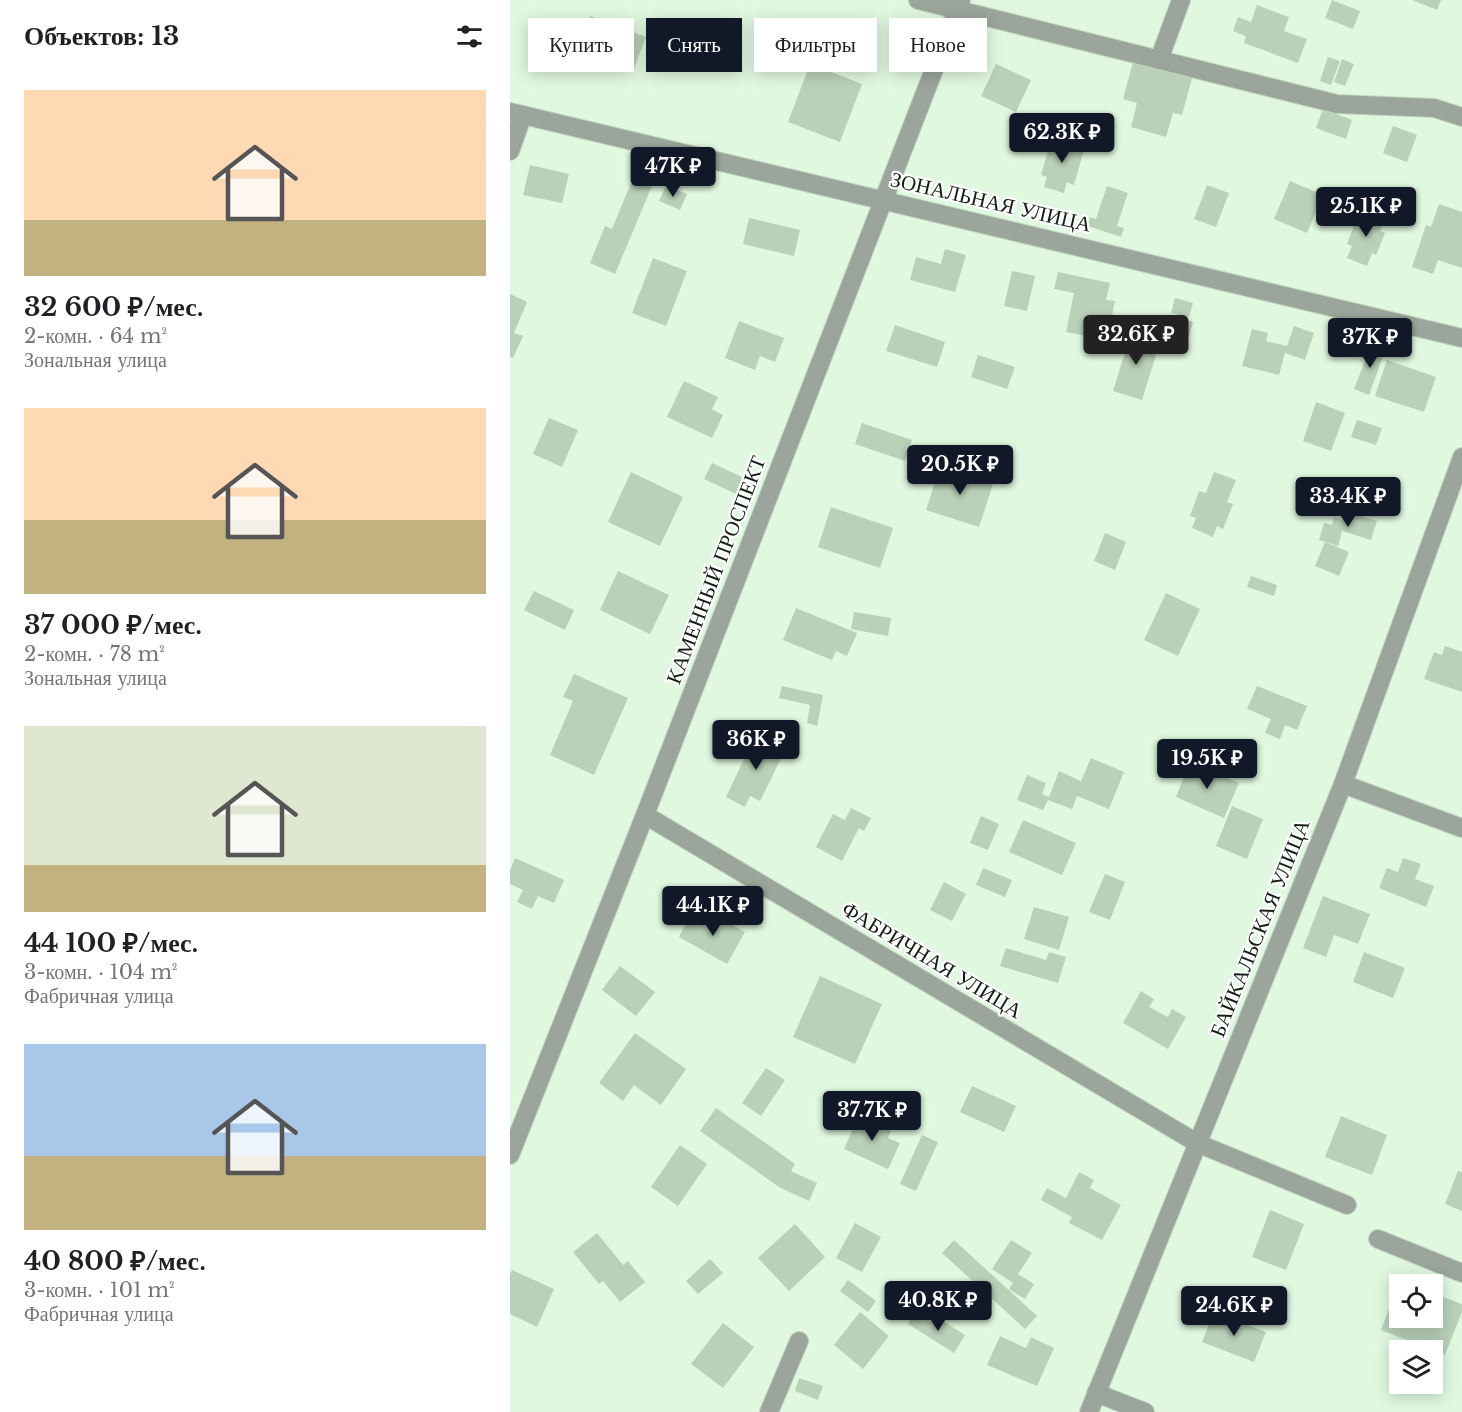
<!DOCTYPE html>
<html lang="ru">
<meta charset="utf-8">
<style>
:root{--surface:#fff;--page:#f6f6f6;--text:#202124;--muted:#757577;--accent:#111827}
body{margin:0;font-family:"Libre Baskerville",serif;background:var(--page);color:var(--text);height:100vh;display:flex;flex-direction:column;font-size:22px;white-space:nowrap}
*{box-sizing:border-box;margin:0}
p{font-size:20px;color:var(--muted)}
.icon{flex:none;width:33px;height:33px;fill:none;stroke:currentColor;stroke-width:2;stroke-linecap:round;stroke-linejoin:round}
.map{position:relative;flex:1;overflow:hidden}
.details{display:flex;flex-direction:column;background:var(--surface);width:510px}
.details>*{flex:none}
.top-card{position:absolute;left:18px;top:18px;width:570px;height:54px;display:flex;gap:12px}
.controls{position:absolute;left:879px;top:1274px;display:grid;gap:12px}
.controls a{display:grid;place-items:center;width:54px;height:54px;border-radius:0px;background:var(--surface);box-shadow:0 3px 15px #0003;font-size:30px}
.price{position:absolute;translate:-50% -51px;padding:0 14px;border-radius:6px;background:var(--accent);color:#fff;font-size:20px;line-height:39px;filter:drop-shadow(0 2px 3px #0008)}
.price::after{content:'';position:absolute;left:50%;top:36px;width:18px;height:14px;margin-left:-9px;background:inherit;clip-path:polygon(0 0,100% 0,50% 100%)}
.price.selected{background:#222;color:#fff}
ul{padding:0;list-style:none}
li{display:grid;align-content:center;gap:12px;height:318px;padding:0 24px}
li span{display:grid;place-items:center;height:186px;border-radius:0px;color:#555}
li>.icon{margin-inline-start:auto}
span .icon{width:108px;height:108px;fill:#fffc;stroke-width:1}
li b{font-size:26px}
h2{display:flex;justify-content:space-between;align-items:center;height:72px;padding:0 24px;font-size:26px}
.chip{padding:0 21px;border-radius:0px;background:var(--surface);box-shadow:0 3px 15px #0003;font-size:21px;line-height:54px}
.chip.selected{background:var(--accent);color:#fff}
main{display:flex;flex:1;min-height:0}
.map>svg:first-child{display:block}
.building{fill:#b9d1b9}
.lines{fill:none;stroke-linecap:round;stroke-linejoin:round}
.minor-casing{stroke:#bfd5bf;stroke-width:20}
.minor{stroke:#9ba59b;stroke-width:18}
.labels{text-anchor:middle;stroke-width:4.5;stroke-linejoin:round;paint-order:stroke}
.street-label{font-size:21px;fill:#141d14;stroke:#fefefe}
</style>
<main>
<section class="details">
<h2>Объектов: 13<svg class="icon" aria-label="filters" viewBox="0 0 24 24"><path d="M4 7h16M4 17h16"/><circle cx="9" cy="7" r="2"/><circle cx="15" cy="17" r="2"/></svg></h2>
<ul>
<li><span style="background:linear-gradient(#ffd9b3 70%,#c2b280 0)"><svg class="icon" aria-label="home" viewBox="0 0 24 24"><path d="M3 11l9-7 9 7M6 9v11h12V9"/></svg></span><div><b>32 600 ₽/мес.</b><p>2-комн. · 64 m²</p><p>Зональная улица</p></div></li>
<li><span style="background:linear-gradient(#ffd9b3 60%,#c2b280 0)"><svg class="icon" aria-label="home" viewBox="0 0 24 24"><path d="M3 11l9-7 9 7M6 9v11h12V9"/></svg></span><div><b>37 000 ₽/мес.</b><p>2-комн. · 78 m²</p><p>Зональная улица</p></div></li>
<li><span style="background:linear-gradient(#dfe7d0 75%,#c2b280 0)"><svg class="icon" aria-label="home" viewBox="0 0 24 24"><path d="M3 11l9-7 9 7M6 9v11h12V9"/></svg></span><div><b>44 100 ₽/мес.</b><p>3-комн. · 104 m²</p><p>Фабричная улица</p></div></li>
<li><span style="background:linear-gradient(#a9c7e8 60%,#c2b280 0)"><svg class="icon" aria-label="home" viewBox="0 0 24 24"><path d="M3 11l9-7 9 7M6 9v11h12V9"/></svg></span><div><b>40 800 ₽/мес.</b><p>3-комн. · 101 m²</p><p>Фабричная улица</p></div></li>
</ul>
</section>
<div class="map">
<svg width="952" height="1412" viewBox="0 0 952 1412">
<rect width="100%" height="100%" fill="#e0f8e0"/>
<g class="building">
<path d="M 822,0 L 850,11 L 843,29 L 815,18 Z"/>
<path d="M 902,0 L 931,0 L 927,10 Z"/>
<path d="M 747,5 L 779,17 L 774,31 L 797,39 L 788,63 L 734,43 L 736,36 L 723,31 L 728,17 L 741,22 Z"/>
<path d="M 80,16 L 136,37 L 123,71 L 67,49 Z"/>
<path d="M 818,57 L 830,61 L 821,85 L 810,81 Z"/>
<path d="M 832,59 L 844,64 L 835,86 L 824,82 Z"/>
<path d="M 623,62 L 682,78 L 672,115 L 663,113 L 656,137 L 621,127 L 627,103 L 613,99 Z"/>
<path d="M 300,64 L 352,84 L 330,142 L 278,122 Z"/>
<path d="M 486,64 L 521,80 L 506,112 L 471,96 Z"/>
<path d="M 813,109 L 842,120 L 836,139 L 806,128 Z"/>
<path d="M 883,126 L 907,135 L 897,162 L 873,153 Z"/>
<path d="M 542,137 L 575,146 L 564,185 L 557,182 L 554,193 L 534,187 L 537,177 L 531,175 Z"/>
<path d="M 20,165 L 59,174 L 52,203 L 13,195 Z"/>
<path d="M 128,166 L 147,174 L 105,274 L 80,263 L 95,226 L 102,229 Z"/>
<path d="M 780,181 L 813,195 L 797,233 L 764,219 Z"/>
<path d="M 156,185 L 177,194 L 170,210 L 149,201 Z"/>
<path d="M 697,185 L 719,193 L 706,227 L 684,219 Z"/>
<path d="M 597,186 L 618,193 L 607,226 L 614,228 L 611,237 L 578,226 L 580,217 L 586,219 Z"/>
<path d="M 929,204 L 952,212 L 952,268 L 928,260 L 923,274 L 902,267 L 916,225 L 921,227 Z"/>
<path d="M 856,209 L 876,217 L 870,231 L 875,233 L 866,255 L 862,253 L 857,266 L 837,258 L 842,246 L 837,244 L 846,221 L 850,223 Z"/>
<path d="M 239,218 L 290,230 L 284,256 L 233,244 Z"/>
<path d="M 435,249 L 456,255 L 445,292 L 400,280 L 406,257 L 431,264 Z"/>
<path d="M 143,258 L 177,271 L 156,326 L 122,313 Z"/>
<path d="M 502,271 L 525,276 L 517,311 L 494,306 Z"/>
<path d="M 548,272 L 600,283 L 596,300 L 605,301 L 597,340 L 556,332 L 564,293 L 544,289 Z"/>
<path d="M 0,294 L 17,302 L 4,333 L 13,336 L 3,358 L 0,357 Z"/>
<path d="M 665,298 L 683,303 L 679,317 L 661,313 Z"/>
<path d="M 661,316 L 683,322 L 679,336 L 657,330 Z"/>
<path d="M 229,321 L 274,338 L 265,362 L 250,356 L 245,370 L 215,358 Z"/>
<path d="M 385,325 L 435,342 L 427,367 L 376,351 Z"/>
<path d="M 784,326 L 804,333 L 795,360 L 775,353 L 769,375 L 732,366 L 742,329 L 758,333 L 756,341 L 777,346 Z"/>
<path d="M 621,333 L 650,342 L 632,400 L 603,391 Z"/>
<path d="M 862,343 L 876,348 L 859,395 L 844,389 Z"/>
<path d="M 468,355 L 505,367 L 497,389 L 461,377 Z"/>
<path d="M 877,360 L 926,377 L 914,412 L 865,396 Z"/>
<path d="M 174,381 L 208,397 L 202,409 L 213,415 L 202,438 L 157,417 Z"/>
<path d="M 806,402 L 835,413 L 821,451 L 793,441 Z"/>
<path d="M 39,418 L 68,430 L 52,467 L 23,454 Z"/>
<path d="M 847,420 L 872,428 L 866,445 L 841,437 Z"/>
<path d="M 352,423 L 402,440 L 395,461 L 345,444 Z"/>
<path d="M 202,463 L 234,478 L 226,494 L 194,479 Z"/>
<path d="M 431,464 L 484,481 L 469,527 L 416,510 Z"/>
<path d="M 121,472 L 173,497 L 150,546 L 98,522 Z"/>
<path d="M 704,472 L 726,480 L 717,502 L 723,504 L 713,529 L 707,526 L 703,537 L 682,528 L 686,518 L 680,516 L 689,491 L 696,493 Z"/>
<path d="M 321,507 L 383,528 L 370,568 L 308,547 Z"/>
<path d="M 835,511 L 867,521 L 861,540 L 832,531 L 828,546 L 809,540 L 814,523 L 822,525 L 824,517 L 832,520 Z"/>
<path d="M 595,533 L 616,542 L 605,570 L 584,561 Z"/>
<path d="M 815,542 L 839,552 L 829,576 L 805,566 Z"/>
<path d="M 108,571 L 159,595 L 140,634 L 90,610 Z"/>
<path d="M 741,576 L 767,585 L 764,596 L 737,587 Z"/>
<path d="M 24,591 L 64,610 L 55,630 L 14,610 Z"/>
<path d="M 656,593 L 690,609 L 668,656 L 634,640 Z"/>
<path d="M 286,608 L 347,633 L 337,656 L 326,651 L 322,660 L 273,640 Z"/>
<path d="M 344,612 L 381,618 L 378,636 L 341,629 Z"/>
<path d="M 935,646 L 952,652 L 952,692 L 914,679 L 924,652 L 932,655 Z"/>
<path d="M 64,674 L 118,698 L 84,775 L 40,755 L 63,701 L 53,697 Z"/>
<path d="M 272,686 L 313,695 L 307,726 L 297,723 L 300,705 L 269,698 Z"/>
<path d="M 747,686 L 797,706 L 787,730 L 775,725 L 770,739 L 755,733 L 761,719 L 737,709 Z"/>
<path d="M 246,734 L 276,748 L 250,801 L 240,796 L 235,807 L 216,797 Z"/>
<path d="M 581,758 L 614,772 L 599,809 L 567,796 L 562,809 L 538,800 L 533,810 L 507,800 L 517,775 L 536,783 L 532,794 L 539,797 L 549,771 L 571,781 Z"/>
<path d="M 680,762 L 729,783 L 714,818 L 666,797 Z"/>
<path d="M 722,806 L 753,819 L 737,859 L 706,846 Z"/>
<path d="M 341,808 L 361,818 L 354,831 L 349,828 L 332,861 L 306,847 L 323,814 L 335,820 Z"/>
<path d="M 471,816 L 489,824 L 478,850 L 460,843 Z"/>
<path d="M 513,820 L 566,843 L 552,875 L 499,852 Z"/>
<path d="M 5,858 L 54,880 L 44,903 L 28,896 L 22,909 L 7,902 L 13,890 L 0,884 L 0,870 Z"/>
<path d="M 893,858 L 911,864 L 905,879 L 924,886 L 916,907 L 869,888 L 877,868 L 888,872 Z"/>
<path d="M 473,868 L 502,880 L 495,897 L 466,885 Z"/>
<path d="M 595,874 L 615,882 L 600,920 L 579,912 Z"/>
<path d="M 434,882 L 456,894 L 442,921 L 420,910 Z"/>
<path d="M 813,896 L 860,914 L 848,944 L 824,935 L 816,957 L 793,948 Z"/>
<path d="M 524,907 L 559,917 L 549,950 L 514,939 Z"/>
<path d="M 205,915 L 235,932 L 217,964 L 169,937 L 180,916 L 199,927 Z"/>
<path d="M 496,948 L 536,960 L 539,952 L 556,957 L 548,983 L 490,966 Z"/>
<path d="M 854,952 L 895,968 L 883,998 L 843,982 Z"/>
<path d="M 110,966 L 145,992 L 126,1016 L 92,990 Z"/>
<path d="M 310,976 L 372,1004 L 345,1064 L 283,1037 Z"/>
<path d="M 631,991 L 644,999 L 639,1007 L 658,1017 L 662,1009 L 676,1017 L 658,1049 L 613,1023 Z"/>
<path d="M 125,1033 L 176,1069 L 151,1105 L 124,1085 L 113,1101 L 89,1083 Z"/>
<path d="M 256,1068 L 275,1080 L 251,1116 L 232,1103 Z"/>
<path d="M 462,1086 L 506,1106 L 494,1132 L 450,1112 Z"/>
<path d="M 206,1108 L 285,1164 L 281,1171 L 307,1183 L 299,1201 L 269,1187 L 190,1131 Z"/>
<path d="M 350,1113 L 382,1128 L 378,1138 L 390,1143 L 378,1169 L 334,1149 Z"/>
<path d="M 831,1116 L 877,1135 L 862,1175 L 815,1157 Z"/>
<path d="M 412,1135 L 428,1142 L 406,1191 L 390,1184 Z"/>
<path d="M 170,1145 L 197,1164 L 168,1206 L 141,1187 Z"/>
<path d="M 948,1171 L 952,1172 L 952,1211 L 935,1204 Z"/>
<path d="M 569,1172 L 584,1180 L 580,1188 L 611,1205 L 592,1240 L 559,1223 L 562,1217 L 531,1200 L 537,1188 L 556,1198 Z"/>
<path d="M 760,1210 L 794,1224 L 776,1270 L 742,1257 Z"/>
<path d="M 345,1223 L 371,1237 L 352,1272 L 326,1258 Z"/>
<path d="M 285,1224 L 315,1257 L 279,1291 L 248,1258 Z"/>
<path d="M 87,1233 L 113,1265 L 118,1261 L 135,1282 L 110,1302 L 93,1281 L 89,1284 L 63,1252 Z"/>
<path d="M 444,1240 L 527,1316 L 515,1329 L 432,1253 Z"/>
<path d="M 501,1240 L 522,1253 L 508,1274 L 524,1284 L 515,1299 L 499,1289 L 503,1283 L 482,1269 Z"/>
<path d="M 200,1259 L 213,1273 L 188,1294 L 176,1281 Z"/>
<path d="M 2,1270 L 44,1289 L 27,1327 L 0,1314 L 0,1274 Z"/>
<path d="M 338,1280 L 366,1301 L 358,1312 L 330,1291 Z"/>
<path d="M 890,1280 L 899,1284 L 890,1284 L 890,1317 L 922,1317 L 922,1293 L 952,1304 L 952,1312 L 935,1355 L 871,1330 Z"/>
<path d="M 405,1311 L 427,1325 L 430,1319 L 455,1335 L 444,1353 L 398,1324 Z"/>
<path d="M 350,1312 L 379,1336 L 353,1369 L 324,1345 Z"/>
<path d="M 704,1312 L 756,1332 L 744,1362 L 692,1342 Z"/>
<path d="M 213,1323 L 244,1347 L 213,1388 L 181,1364 Z"/>
<path d="M 490,1336 L 516,1348 L 521,1337 L 544,1348 L 527,1386 L 477,1365 Z"/>
<path d="M 289,1378 L 313,1386 L 308,1400 L 285,1391 Z"/>
</g>
<g class="lines">
<defs>
<g id="minor">
<path d="M 408,0 L 827,104 L 924,108 L 952,117"/>
<path d="M 649,60 L 671,0"/>
<path d="M 0,112 L 952,338"/>
<path d="M 0,151 L 13,115"/>
<path d="M 833,784 L 952,828"/>
<path d="M 135,815 L 687,1143 L 837,1205"/>
<path d="M 0,1155 L 135,815 L 451,0"/>
<path d="M 868,1239 L 952,1273"/>
<path d="M 586,1393 L 635,1412"/>
<path d="M 259,1412 L 289,1341"/>
<path d="M 579,1412 L 833,784 L 952,457"/>
</g>
</defs>
<use href="#minor" class="minor-casing"/>
<use href="#minor" class="minor"/>
</g>
<g class="labels">
<g class="street-label">
<text transform="translate(481 202) rotate(13)" y="7">ЗОНАЛЬНАЯ УЛИЦА</text>
<text transform="translate(206 570) rotate(-69)" y="7">КАМЕННЫЙ ПРОСПЕКТ</text>
<text transform="translate(750 928) rotate(-68)" y="7">БАЙКАЛЬСКАЯ УЛИЦА</text>
<text transform="translate(422 960) rotate(31)" y="7">ФАБРИЧНАЯ УЛИЦА</text>
</g>
</g>
</svg>
<div class="controls">
<a><svg class="icon" aria-label="locate" viewBox="0 0 24 24"><circle cx="12" cy="12" r="6"/><path d="M12 2v4M12 18v4M2 12h4M18 12h4"/></svg></a>
<a><svg class="icon" aria-label="layers" viewBox="0 0 24 24"><path d="M12 4l9 5-9 5-9-5zM3 14l9 5 9-5"/></svg></a>
</div>
<b class="price" style="left:552px;top:164px">62.3K ₽</b>
<b class="price" style="left:163px;top:198px">47K ₽</b>
<b class="price" style="left:856px;top:238px">25.1K ₽</b>
<b class="price selected" style="left:626px;top:366px">32.6K ₽</b>
<b class="price" style="left:860px;top:369px">37K ₽</b>
<b class="price" style="left:450px;top:496px">20.5K ₽</b>
<b class="price" style="left:838px;top:528px">33.4K ₽</b>
<b class="price" style="left:246px;top:771px">36K ₽</b>
<b class="price" style="left:697px;top:790px">19.5K ₽</b>
<b class="price" style="left:203px;top:937px">44.1K ₽</b>
<b class="price" style="left:362px;top:1142px">37.7K ₽</b>
<b class="price" style="left:428px;top:1332px">40.8K ₽</b>
<b class="price" style="left:724px;top:1337px">24.6K ₽</b>
<div class="top-card">
<a class="chip">Купить</a>
<a class="chip selected">Снять</a>
<a class="chip">Фильтры</a>
<a class="chip">Новое</a>
</div>
</div>
</main>
